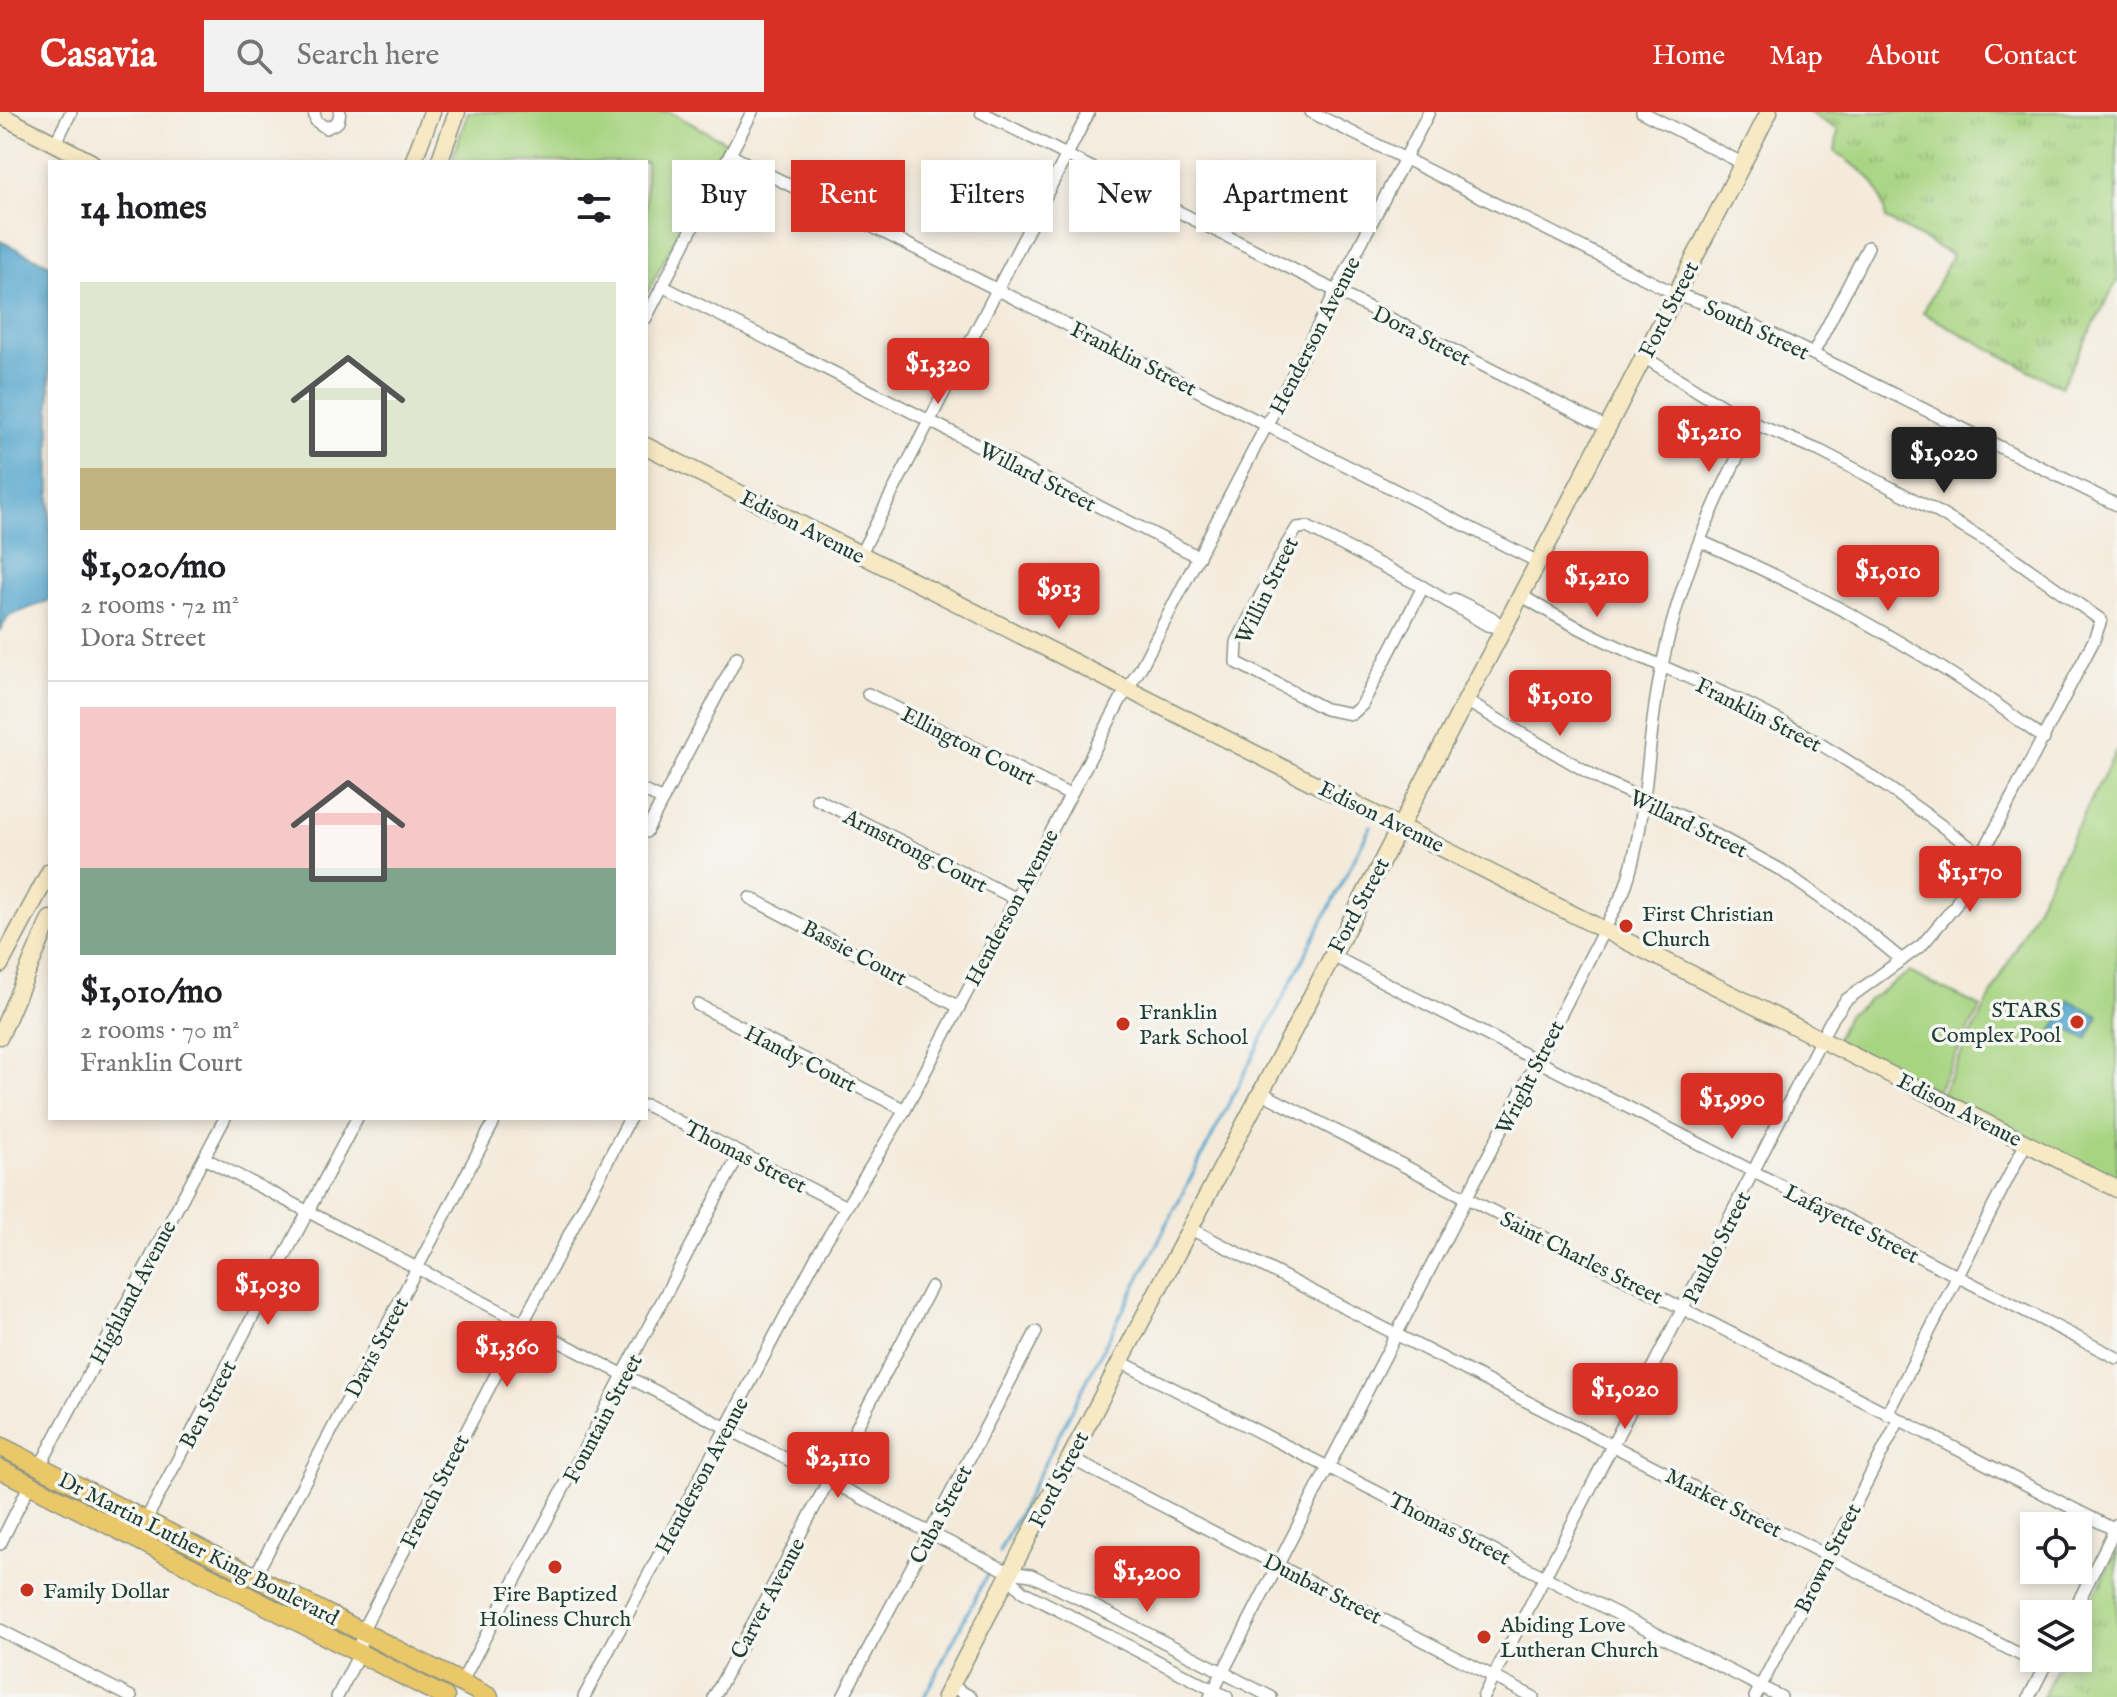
<!DOCTYPE html>
<meta charset="utf-8">
<style>
:root{--surface:#fff;--page:#f2f2f2;--text:#202124;--muted:#757577;--line:#e0e0e0;--accent:#d93025}
body{margin:0;font-family:"IM FELL English",serif;background:var(--page);color:var(--text);height:100vh;display:flex;flex-direction:column;font-size:30px;white-space:nowrap}
*{box-sizing:border-box;margin:0}
p{font-size:26px;color:var(--muted)}
.icon{flex:none;width:44px;height:44px;fill:none;stroke:currentColor;stroke-width:2;stroke-linecap:round;stroke-linejoin:round}
.map{position:relative;flex:1;overflow:hidden}
.drawer{position:absolute;left:48px;top:48px;width:600px;height:960px;display:flex;flex-direction:column;background:var(--surface);border-radius:0px;box-shadow:0 4px 12px #0003}
.drawer>*{flex:none}
.guide{position:absolute;left:672px;top:48px;width:760px;height:72px;display:flex;gap:16px}
.controls{position:absolute;left:2020px;top:1400px;display:grid;gap:16px}
.controls a{display:grid;place-items:center;width:72px;height:72px;border-radius:0px;background:var(--surface);box-shadow:0 4px 12px #0003;font-size:40px}
.price{position:absolute;translate:-50% -68px;padding:0 18px;border-radius:8px;background:var(--accent);color:#fff;font-size:26px;line-height:52px;filter:drop-shadow(0 2px 4px #0008)}
.price::after{content:'';position:absolute;left:50%;top:48px;width:24px;height:18px;margin-left:-12px;background:inherit;clip-path:polygon(0 0,100% 0,50% 100%)}
.price.active{background:#222;color:#fff}
ul{padding:0;list-style:none}
li{display:grid;align-content:center;gap:16px;height:424px;padding:0 32px}
li+li{border-top:2px solid var(--line)}
li span{display:grid;place-items:center;height:248px;border-radius:0px;color:#555}
li>.icon{margin-inline-start:auto}
span .icon{width:144px;height:144px;fill:#fffc;stroke-width:1}
li b{font-size:34px}
h2{display:flex;justify-content:space-between;align-items:center;height:96px;padding:0 32px;font-size:34px}
.chip{padding:0 28px;border-radius:0px;background:var(--surface);box-shadow:0 4px 12px #0003;font-size:28px;line-height:72px}
.chip.active{background:var(--accent);color:#fff}
header{display:flex;align-items:center;gap:48px;box-sizing:border-box;height:112px;padding:0 40px;background:var(--accent);color:#fff}
header strong{font-size:38px}
nav{display:flex;gap:44px;margin-inline-start:auto;font-size:28px}
.search{width:560px;height:72px;background:var(--page);display:flex;align-items:center;gap:20px;box-sizing:border-box;padding:0 28px;border-radius:0px;color:var(--muted);font-size:30px}
.map>svg:first-child{display:block}
.grass{fill:url(#grass-tufts);stroke:#63885a;stroke-width:2}
.green{fill:#a7d481;stroke:#63885a;stroke-width:2}
.water{fill:#51a4cc;stroke:#387080;stroke-width:2}
.lines{fill:none;stroke-linecap:round;stroke-linejoin:round}
.stream{stroke:#51a4cc;stroke-width:3}
.street-casing{stroke:#8a9487;stroke-width:14}
.secondary-casing{stroke:#8a9487;stroke-width:19}
.primary-casing{stroke:#8a9487;stroke-width:21}
.street{stroke:#fff;stroke-width:11}
.secondary{stroke:#f7e9c3;stroke-width:16}
.primary{stroke:#eac769;stroke-width:18}
.poi-dot{fill:#c8321e;stroke:#f6f6f2;stroke-width:3}
.labels{text-anchor:middle;stroke-width:7;stroke-linejoin:round;paint-order:stroke}
.street-label{font-size:22px;fill:#1f3d34;stroke:#f6f6f2}
.poi-label{font-size:22px;fill:#1f3d34;stroke:#f6f6f2;text-anchor:start}
</style>
<header>
<strong>Casavia</strong>
<div class="search"><svg class="icon" aria-label="search" viewBox="0 0 24 24"><circle cx="10" cy="10" r="6"/><path d="M15 15l6 6"/></svg>Search here</div>
<nav><a>Home</a><a>Map</a><a>About</a><a>Contact</a></nav>
</header>
<div class="map">
<svg width="2117" height="1585" viewBox="0 0 2117 1585">
<defs>
<pattern id="grass-tufts" width="24" height="20" patternUnits="userSpaceOnUse" patternTransform="scale(2)"><rect width="24" height="20" fill="#a7d481"/><path d="M3 7l-1-3M5 7V3M7 7l1-3M15 17l-1-3M17 17v-4M19 17l1-3" fill="none" stroke="#87ad6a"/></pattern>
</defs>
<rect width="100%" height="100%" fill="#f6f6f2"/>
<filter id="ink" filterUnits="userSpaceOnUse"><feTurbulence type="fractalNoise" baseFrequency=".0125" numOctaves="2"/><feDisplacementMap in="SourceGraphic" scale="16" xChannelSelector="R" yChannelSelector="G"/><feConvolveMatrix kernelMatrix="1 2 1 2 8 2 1 2 1" color-interpolation-filters="sRGB"/></filter>
<filter id="wash" filterUnits="userSpaceOnUse"><feTurbulence type="fractalNoise" baseFrequency=".006" numOctaves="4" result="noise"/><feDisplacementMap in="SourceGraphic" scale="32" xChannelSelector="R" yChannelSelector="G"/><feGaussianBlur stdDeviation="1.8" result="paint"/><feColorMatrix in="noise" values="0 0 0 0 0 0 0 0 0 0 0 0 0 0 0 0 0 1.4 0 .05"/><feComposite in="paint" operator="in"/></filter>
<g filter="url(#wash)">
<rect width="100%" height="100%" fill="#f4eada"/>
<g class="grass">
<path d="M 1808,0 L 2117,0 L 2117,169 L 2061,275 L 1923,201 L 1952,143 L 1886,107 C 1878,63 1868,64 1835,40 L 1838,18 Z"/>
<path d="M 2117,1439 L 2117,1551 L 2114,1558 L 2117,1560 L 2117,1585 L 2042,1585 L 2062,1546 L 2078,1546 L 2078,1515 Z"/>
</g>
<g class="green">
<path d="M 468,0 L 670,0 L 726,30 L 646,183 L 646,50 L 451,50 Z"/>
<path d="M 2117,637 L 2117,1072 L 1941,982 Z"/>
<path d="M 1909,860 L 1981,895 L 1937,979 L 1836,928 L 1848,903 Z"/>
</g>
<g class="water">
<path d="M 0,129 L 50,153 L 50,488 L 9,504 L 0,518 Z"/>
<path d="M 2069,888 L 2099,904 L 2087,927 L 2065,916 L 2061,922 L 2053,918 Z"/>
</g>
<g class="lines">
<g class="stream">
<path d="M 999,1440 L 1371,714"/>
<path d="M 924,1585 L 987,1463"/>
</g>
</g>
</g>
<g filter="url(#ink)">
<g class="lines">
<defs>
<g id="street">
<path d="M 314,0 L 316,9 L 326,16 L 338,10 L 340,0"/>
<path d="M 981,0 L 1607,316"/>
<path d="M 1311,0 L 1676,182 L 1722,197 L 2117,393"/>
<path d="M 1642,0 L 1742,51"/>
<path d="M 55,32 L 71,0"/>
<path d="M 730,43 L 1538,450"/>
<path d="M 662,174 L 1199,445"/>
<path d="M 646,206 L 752,0"/>
<path d="M 1813,242 L 1868,135"/>
<path d="M 1307,415 L 1423,475 L 1362,593 L 1352,602 L 1325,597 L 1236,550 L 1237,530 L 1287,432 L 1297,416 Z"/>
<path d="M 1700,429 C 1823,483 1937,545 2044,627"/>
<path d="M 860,443 L 1089,0"/>
<path d="M 1423,475 L 1487,513 L 1504,516"/>
<path d="M 1521,483 C 1594,530 1675,557 1753,595 C 1835,636 1910,689 1983,745"/>
<path d="M 1454,487 L 1491,505 L 1504,516"/>
<path d="M 868,582 L 1070,683"/>
<path d="M 1466,589 L 1601,668 L 1685,706 L 1781,758 L 1859,813 L 1902,848"/>
<path d="M 646,680 L 663,688"/>
<path d="M 817,687 L 1016,787"/>
<path d="M 646,720 L 737,545"/>
<path d="M 750,786 L 959,895"/>
<path d="M 1331,843 L 2117,1246"/>
<path d="M 698,893 L 905,998"/>
<path d="M 1260,980 L 2117,1419"/>
<path d="M 646,993 L 846,1095"/>
<path d="M 204,1046 L 930,1421 L 1009,1460 L 1031,1463 L 1084,1489 L 1271,1585"/>
<path d="M 1189,1116 L 2044,1555"/>
<path d="M 1119,1249 L 1781,1585"/>
<path d="M 1887,1302 L 2026,1031"/>
<path d="M 1070,1346 L 1533,1585"/>
<path d="M 40,1354 L 225,1006"/>
<path d="M 146,1408 L 357,1006"/>
<path d="M 0,1432 L 30,1372"/>
<path d="M 255,1464 L 496,1006"/>
<path d="M 1008,1464 L 1022,1479 L 1227,1585"/>
<path d="M 2072,1502 L 2117,1413"/>
<path d="M 0,1518 L 131,1585"/>
<path d="M 461,1571 L 740,1041"/>
<path d="M 951,1574 L 971,1585"/>
<path d="M 337,1585 L 359,1542 L 362,1519 L 630,1006"/>
<path d="M 584,1585 L 818,1142 L 905,998 L 1121,587 L 1140,557 L 1429,0"/>
<path d="M 714,1585 L 931,1175"/>
<path d="M 843,1585 L 1036,1220"/>
<path d="M 1210,1585 L 1624,779 C 1646,716 1646,647 1657,581 C 1672,488 1709,394 1755,313"/>
<path d="M 1483,1585 L 1830,910 L 1846,888 L 1922,833 L 1955,794 L 2094,528 L 2101,508 L 2005,440 L 1934,398 L 1820,339 L 1739,305 L 1644,245"/>
<path d="M 1755,1585 L 1899,1308"/>
<path d="M 2029,1585 L 2049,1546"/>
</g>
<g id="secondary">
<path d="M 0,3 L 91,50"/>
<path d="M 413,50 L 432,0"/>
<path d="M 439,50 L 457,0"/>
<path d="M 646,334 L 2117,1077"/>
<path d="M 0,853 L 50,759"/>
<path d="M 0,924 L 50,807"/>
<path d="M 945,1585 L 1554,420 L 1769,0"/>
</g>
<g id="primary">
<path d="M 0,1334 L 489,1585"/>
<path d="M 0,1357 L 445,1585"/>
</g>
</defs>
<use href="#street" class="street-casing"/>
<use href="#secondary" class="secondary-casing"/>
<use href="#primary" class="primary-casing"/>
<use href="#street" class="street"/>
<use href="#secondary" class="secondary"/>
<use href="#primary" class="primary"/>
</g>
</g>
<g class="poi-dot">
<circle cx="1626" cy="814" r="8"/>
<circle cx="2077" cy="910" r="8"/>
<circle cx="1123" cy="912" r="8"/>
<circle cx="555" cy="1455" r="8"/>
<circle cx="27" cy="1478" r="8"/>
<circle cx="1484" cy="1525" r="8"/>
</g>
<g class="labels">
<g class="street-label">
<text transform="translate(1668 197) rotate(-63)" y="8">Ford Street</text>
<text transform="translate(1757 217) rotate(25)" y="8">South Street</text>
<text transform="translate(1314 223) rotate(-63)" y="8">Henderson Avenue</text>
<text transform="translate(1422 223) rotate(27)" y="8">Dora Street</text>
<text transform="translate(1134 246) rotate(27)" y="8">Franklin Street</text>
<text transform="translate(1038 364) rotate(27)" y="8">Willard Street</text>
<text transform="translate(803 414) rotate(27)" y="8">Edison Avenue</text>
<text transform="translate(1266 478) rotate(-64)" y="8">Willin Street</text>
<text transform="translate(1759 602) rotate(27)" y="8">Franklin Street</text>
<text transform="translate(969 633) rotate(27)" y="8">Ellington Court</text>
<text transform="translate(1382 704) rotate(26)" y="8">Edison Avenue</text>
<text transform="translate(1689 711) rotate(26)" y="8">Willard Street</text>
<text transform="translate(916 738) rotate(27)" y="8">Armstrong Court</text>
<text transform="translate(1358 793) rotate(-62)" y="8">Ford Street</text>
<text transform="translate(1011 795) rotate(-62)" y="8">Henderson Avenue</text>
<text transform="translate(855 840) rotate(28)" y="8">Bassie Court</text>
<text transform="translate(801 946) rotate(27)" y="8">Handy Court</text>
<text transform="translate(1529 965) rotate(-63)" y="8">Wright Street</text>
<text transform="translate(1960 997) rotate(27)" y="8">Edison Avenue</text>
<text transform="translate(746 1044) rotate(27)" y="8">Thomas Street</text>
<text transform="translate(1852 1111) rotate(27)" y="8">Lafayette Street</text>
<text transform="translate(1716 1135) rotate(-63)" y="8">Pauldo Street</text>
<text transform="translate(1582 1145) rotate(27)" y="8">Saint Charles Street</text>
<text transform="translate(132 1180) rotate(-62)" y="8">Highland Avenue</text>
<text transform="translate(376 1235) rotate(-62)" y="8">Davis Street</text>
<text transform="translate(207 1292) rotate(-62)" y="8">Ben Street</text>
<text transform="translate(602 1306) rotate(-62)" y="8">Fountain Street</text>
<text transform="translate(701 1363) rotate(-62)" y="8">Henderson Avenue</text>
<text transform="translate(1058 1367) rotate(-63)" y="8">Ford Street</text>
<text transform="translate(434 1379) rotate(-63)" y="8">French Street</text>
<text transform="translate(1724 1390) rotate(27)" y="8">Market Street</text>
<text transform="translate(940 1402) rotate(-62)" y="8">Cuba Street</text>
<text transform="translate(1450 1416) rotate(27)" y="8">Thomas Street</text>
<text transform="translate(199 1436) rotate(27)" y="8">Dr Martin Luther King Boulevard</text>
<text transform="translate(1827 1446) rotate(-63)" y="8">Brown Street</text>
<text transform="translate(1323 1476) rotate(27)" y="8">Dunbar Street</text>
<text transform="translate(767 1486) rotate(-62)" y="8">Carver Avenue</text>
</g>
<g class="poi-label">
<text x="1642" y="809">First Christian<tspan x="1642" dy="25">Church</tspan></text>
<text x="2061" y="905" text-anchor="end">STARS<tspan x="2061" dy="25">Complex Pool</tspan></text>
<text x="1139" y="907">Franklin<tspan x="1139" dy="25">Park School</tspan></text>
<text x="43" y="1486">Family Dollar</text>
<text x="555" y="1489" text-anchor="middle">Fire Baptized<tspan x="555" dy="25">Holiness Church</tspan></text>
<text x="1500" y="1520">Abiding Love<tspan x="1500" dy="25">Lutheran Church</tspan></text>
</g>
</g>
</svg>
<div class="controls">
<a><svg class="icon" aria-label="locate" viewBox="0 0 24 24"><circle cx="12" cy="12" r="6"/><path d="M12 2v4M12 18v4M2 12h4M18 12h4"/></svg></a>
<a><svg class="icon" aria-label="layers" viewBox="0 0 24 24"><path d="M12 4l9 5-9 5-9-5zM3 14l9 5 9-5"/></svg></a>
</div>
<b class="price" style="left:938px;top:294px">$1,320</b>
<b class="price" style="left:1709px;top:362px">$1,210</b>
<b class="price active" style="left:1944px;top:383px">$1,020</b>
<b class="price" style="left:1888px;top:501px">$1,010</b>
<b class="price" style="left:1597px;top:507px">$1,210</b>
<b class="price" style="left:1059px;top:519px">$913</b>
<b class="price" style="left:1560px;top:626px">$1,010</b>
<b class="price" style="left:1970px;top:802px">$1,170</b>
<b class="price" style="left:1732px;top:1029px">$1,990</b>
<b class="price" style="left:268px;top:1215px">$1,030</b>
<b class="price" style="left:507px;top:1277px">$1,360</b>
<b class="price" style="left:1625px;top:1319px">$1,020</b>
<b class="price" style="left:838px;top:1388px">$2,110</b>
<b class="price" style="left:1147px;top:1502px">$1,200</b>
<div class="guide">
<a class="chip">Buy</a>
<a class="chip active">Rent</a>
<a class="chip">Filters</a>
<a class="chip">New</a>
<a class="chip">Apartment</a>
</div>
<section class="drawer">
<h2>14 homes<svg class="icon" aria-label="filters" viewBox="0 0 24 24"><path d="M4 7h16M4 17h16"/><circle cx="9" cy="7" r="2"/><circle cx="15" cy="17" r="2"/></svg></h2>
<ul>
<li><span style="background:linear-gradient(#dfe7d0 75%,#c2b280 0)"><svg class="icon" aria-label="home" viewBox="0 0 24 24"><path d="M3 11l9-7 9 7M6 9v11h12V9"/></svg></span><div><b>$1,020/mo</b><p>2 rooms · 72 m²</p><p>Dora Street</p></div></li>
<li><span style="background:linear-gradient(#f6c9c9 65%,#7fa58c 0)"><svg class="icon" aria-label="home" viewBox="0 0 24 24"><path d="M3 11l9-7 9 7M6 9v11h12V9"/></svg></span><div><b>$1,010/mo</b><p>2 rooms · 70 m²</p><p>Franklin Court</p></div></li>
</ul>
</section>
</div>
